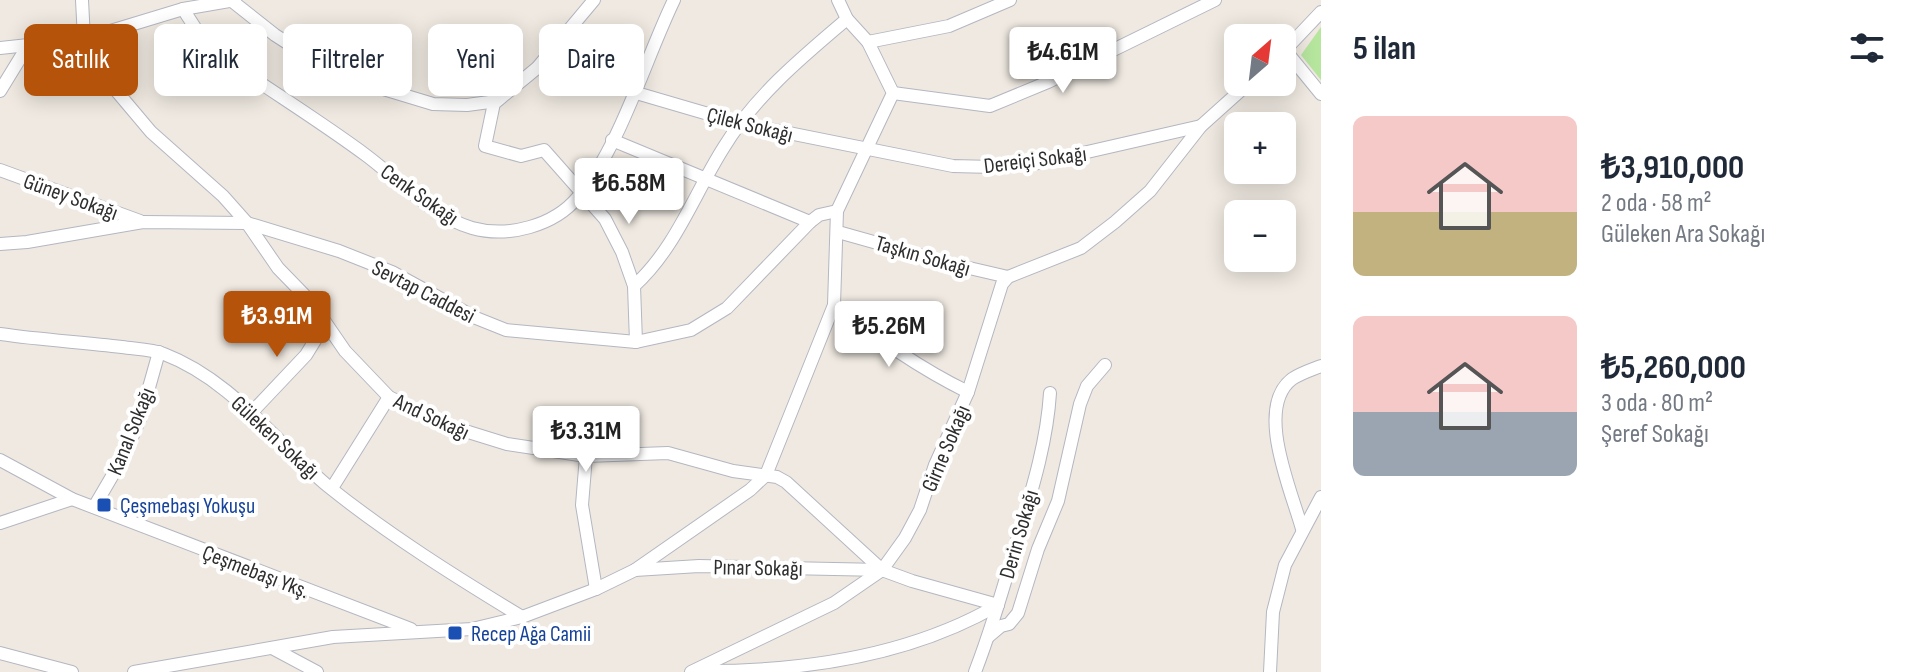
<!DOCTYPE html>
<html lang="tr">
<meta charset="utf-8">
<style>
:root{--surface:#fff;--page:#f6f6f7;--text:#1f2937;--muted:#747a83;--accent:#b45309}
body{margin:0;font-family:"Sofia Sans Condensed",sans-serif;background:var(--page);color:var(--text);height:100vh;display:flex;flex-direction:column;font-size:30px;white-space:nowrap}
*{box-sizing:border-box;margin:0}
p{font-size:26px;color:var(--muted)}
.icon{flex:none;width:44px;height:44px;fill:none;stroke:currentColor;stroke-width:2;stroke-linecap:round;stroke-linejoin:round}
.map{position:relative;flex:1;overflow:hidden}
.sheet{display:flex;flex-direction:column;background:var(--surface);width:600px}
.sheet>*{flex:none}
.hud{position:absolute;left:24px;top:24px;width:760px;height:72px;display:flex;gap:16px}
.needle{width:52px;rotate:28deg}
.fabs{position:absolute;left:1224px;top:24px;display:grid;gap:16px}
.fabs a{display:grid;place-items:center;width:72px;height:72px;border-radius:12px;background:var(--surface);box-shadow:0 4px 20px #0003;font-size:40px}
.price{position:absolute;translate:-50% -68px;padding:0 18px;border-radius:8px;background:#fff;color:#222;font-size:26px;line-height:52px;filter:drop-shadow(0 2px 4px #0008)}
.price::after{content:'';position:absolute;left:50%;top:48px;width:24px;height:18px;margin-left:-12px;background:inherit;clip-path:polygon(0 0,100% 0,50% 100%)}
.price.active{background:var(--accent);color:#fff}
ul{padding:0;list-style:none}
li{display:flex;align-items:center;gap:24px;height:200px;padding:0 32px}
li span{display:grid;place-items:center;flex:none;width:224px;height:160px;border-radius:12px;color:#555}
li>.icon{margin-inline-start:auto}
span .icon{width:96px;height:96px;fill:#fffc;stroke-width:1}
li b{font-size:34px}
h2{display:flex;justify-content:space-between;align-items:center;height:96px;padding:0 32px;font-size:34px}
.chip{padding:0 28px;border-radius:12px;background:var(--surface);box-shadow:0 4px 20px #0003;font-size:28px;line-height:72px}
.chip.active{background:var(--accent);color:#fff}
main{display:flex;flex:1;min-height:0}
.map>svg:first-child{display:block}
.green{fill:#b6e59e}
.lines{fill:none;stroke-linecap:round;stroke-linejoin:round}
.minor-casing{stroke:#b4b7c1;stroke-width:14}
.minor{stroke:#fff;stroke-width:12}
.transit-dot{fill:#1a4fb4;stroke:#fff;stroke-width:3}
.labels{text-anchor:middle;stroke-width:8;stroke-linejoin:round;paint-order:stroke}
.street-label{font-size:22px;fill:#2e2e2e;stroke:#fff}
.transit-label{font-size:22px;fill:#164399;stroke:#fff;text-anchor:start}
</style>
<main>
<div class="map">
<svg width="1321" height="672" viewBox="0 0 1321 672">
<rect width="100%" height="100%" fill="#efe9e1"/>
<path class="green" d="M 1321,27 L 1321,80 L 1301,55 Z"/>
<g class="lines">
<defs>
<g id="minor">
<path d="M 82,0 L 84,39 L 92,62 L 151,132 L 223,196 L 247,223 L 278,268 L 312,303 L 345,351 L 389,397 L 449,426 L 507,444 L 586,456 L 668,453 L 733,471 L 777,477 L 786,482 L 882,570 L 912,581 L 998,605"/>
<path d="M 232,1 L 275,35 L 337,75 L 433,104 L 467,105 L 497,101 L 537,68 L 594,0"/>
<path d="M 183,9 L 203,40 L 221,56 C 269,90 320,121 367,156 C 399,180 433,217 472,228 C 508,238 554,226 578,197 C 620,147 645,60 674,0"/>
<path d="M 1321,12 L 1285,50 L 1321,94"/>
<path d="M 868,42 L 949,26 L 1010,0"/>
<path d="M 0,48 L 84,39 L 183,9 L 235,0"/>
<path d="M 0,91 L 27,47"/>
<path d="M 633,92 L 739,123 L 953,166 L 993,167 L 1039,163 L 1201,126"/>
<path d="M 893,93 L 990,106 L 1048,82 L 1215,0"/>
<path d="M 494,103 L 485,146 L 521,156 L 544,150 L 605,219 L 622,252 L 634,286"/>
<path d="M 612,140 L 810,222"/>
<path d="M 0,170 L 140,221"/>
<path d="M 838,232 L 952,264 L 1008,277"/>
<path d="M 0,244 L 27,242 L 143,222 L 247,223 L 339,251 L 392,272 L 476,318 L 506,330 L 636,342 L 691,330 L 727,308 L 810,222 L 819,215 L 837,211"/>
<path d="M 834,305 C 877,338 919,368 968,392"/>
<path d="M 0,334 C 40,340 81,342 122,347 C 135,349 151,349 164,354 C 232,380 274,441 329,487 C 389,535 456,577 522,617"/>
<path d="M 636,342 L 634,286 C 676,248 694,194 724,147 C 755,96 802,57 847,19"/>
<path d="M 252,412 L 306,355 L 325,324"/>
<path d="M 586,456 L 582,505 L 596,589"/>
<path d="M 0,460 L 72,499 L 411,629"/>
<path d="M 332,488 L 389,397"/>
<path d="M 94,507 L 125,454 L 141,416 L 159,352"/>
<path d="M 0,523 L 72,499"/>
<path d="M 1302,529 C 1292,492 1254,408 1292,379 C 1301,373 1311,370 1321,366"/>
<path d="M 635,570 L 699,566 L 882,570"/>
<path d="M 988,637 L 1001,626 L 1009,624 L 1018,613 L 1038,549 L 1058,501 L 1080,404 L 1087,386 L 1105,365"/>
<path d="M 274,649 L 317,672"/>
<path d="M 0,653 L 72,672"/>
<path d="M 696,671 C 798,672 908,657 998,605"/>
<path d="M 134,672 L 333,637 L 472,629 L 522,617 L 596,589 L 635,570 L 750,490 L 766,475 L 834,305 L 837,211 L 893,93 L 868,42 L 847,19 L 838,0"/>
<path d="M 691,672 L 834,603 L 882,570 L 905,538 L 920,510 L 935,465 L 968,392 L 1002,284 L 1008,277 L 1081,248 L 1115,222 L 1150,191 L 1201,126 L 1250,82"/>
<path d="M 975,672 C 992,628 1005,583 1018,537 C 1032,490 1047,442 1050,393"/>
<path d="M 1270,672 L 1273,612 L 1285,565 L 1321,497"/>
</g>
</defs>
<use href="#minor" class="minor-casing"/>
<use href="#minor" class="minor"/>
</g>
<g class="transit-dot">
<rect x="96" y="497" width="16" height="16" rx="4"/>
<rect x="447" y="625" width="16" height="16" rx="4"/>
</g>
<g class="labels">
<g class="street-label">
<text transform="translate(750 124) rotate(14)" y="8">Çilek Sokağı</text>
<text transform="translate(1035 159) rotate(-7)" y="8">Dereiçi Sokağı</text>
<text transform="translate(420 194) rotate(35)" y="8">Cenk Sokağı</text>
<text transform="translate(71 196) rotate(20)" y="8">Güney Sokağı</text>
<text transform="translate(923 255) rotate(16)" y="8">Taşkın Sokağı</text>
<text transform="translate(424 291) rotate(27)" y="8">Sevtap Caddesi</text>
<text transform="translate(432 416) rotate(25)" y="8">And Sokağı</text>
<text transform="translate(130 431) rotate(-68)" y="8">Kanal Sokağı</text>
<text transform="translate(276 437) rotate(43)" y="8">Güleken Sokağı</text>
<text transform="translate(945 448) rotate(-67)" y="8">Girne Sokağı</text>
<text transform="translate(1018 534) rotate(-74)" y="8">Derin Sokağı</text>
<text transform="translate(758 567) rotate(1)" y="8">Pınar Sokağı</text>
<text transform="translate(256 571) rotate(21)" y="8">Çeşmebaşı Ykş.</text>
</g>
<g class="transit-label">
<text x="120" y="513">Çeşmebaşı Yokuşu</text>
<text x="471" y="641">Recep Ağa Camii</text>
</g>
</g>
</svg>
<div class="fabs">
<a><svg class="needle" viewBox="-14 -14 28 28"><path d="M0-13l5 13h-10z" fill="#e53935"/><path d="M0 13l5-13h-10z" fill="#747a83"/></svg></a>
<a>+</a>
<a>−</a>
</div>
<b class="price" style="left:1063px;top:95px">₺4.61M</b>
<b class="price" style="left:629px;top:226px">₺6.58M</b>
<b class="price active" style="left:277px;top:359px">₺3.91M</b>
<b class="price" style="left:889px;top:369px">₺5.26M</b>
<b class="price" style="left:586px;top:474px">₺3.31M</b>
<div class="hud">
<a class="chip active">Satılık</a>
<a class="chip">Kiralık</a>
<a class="chip">Filtreler</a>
<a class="chip">Yeni</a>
<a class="chip">Daire</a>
</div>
</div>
<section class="sheet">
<h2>5 ilan<svg class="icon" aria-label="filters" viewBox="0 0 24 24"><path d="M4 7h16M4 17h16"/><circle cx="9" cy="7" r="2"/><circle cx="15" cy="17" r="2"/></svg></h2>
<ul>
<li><span style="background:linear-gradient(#f6c9c9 60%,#c2b280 0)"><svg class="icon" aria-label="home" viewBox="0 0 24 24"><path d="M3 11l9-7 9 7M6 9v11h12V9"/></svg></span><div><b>₺3,910,000</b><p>2 oda · 58 m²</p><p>Güleken Ara Sokağı</p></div></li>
<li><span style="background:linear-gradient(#f6c9c9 60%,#9aa5b1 0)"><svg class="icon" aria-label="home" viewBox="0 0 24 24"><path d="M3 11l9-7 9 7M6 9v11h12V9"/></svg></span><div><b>₺5,260,000</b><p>3 oda · 80 m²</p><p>Şeref Sokağı</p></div></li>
</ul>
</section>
</main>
